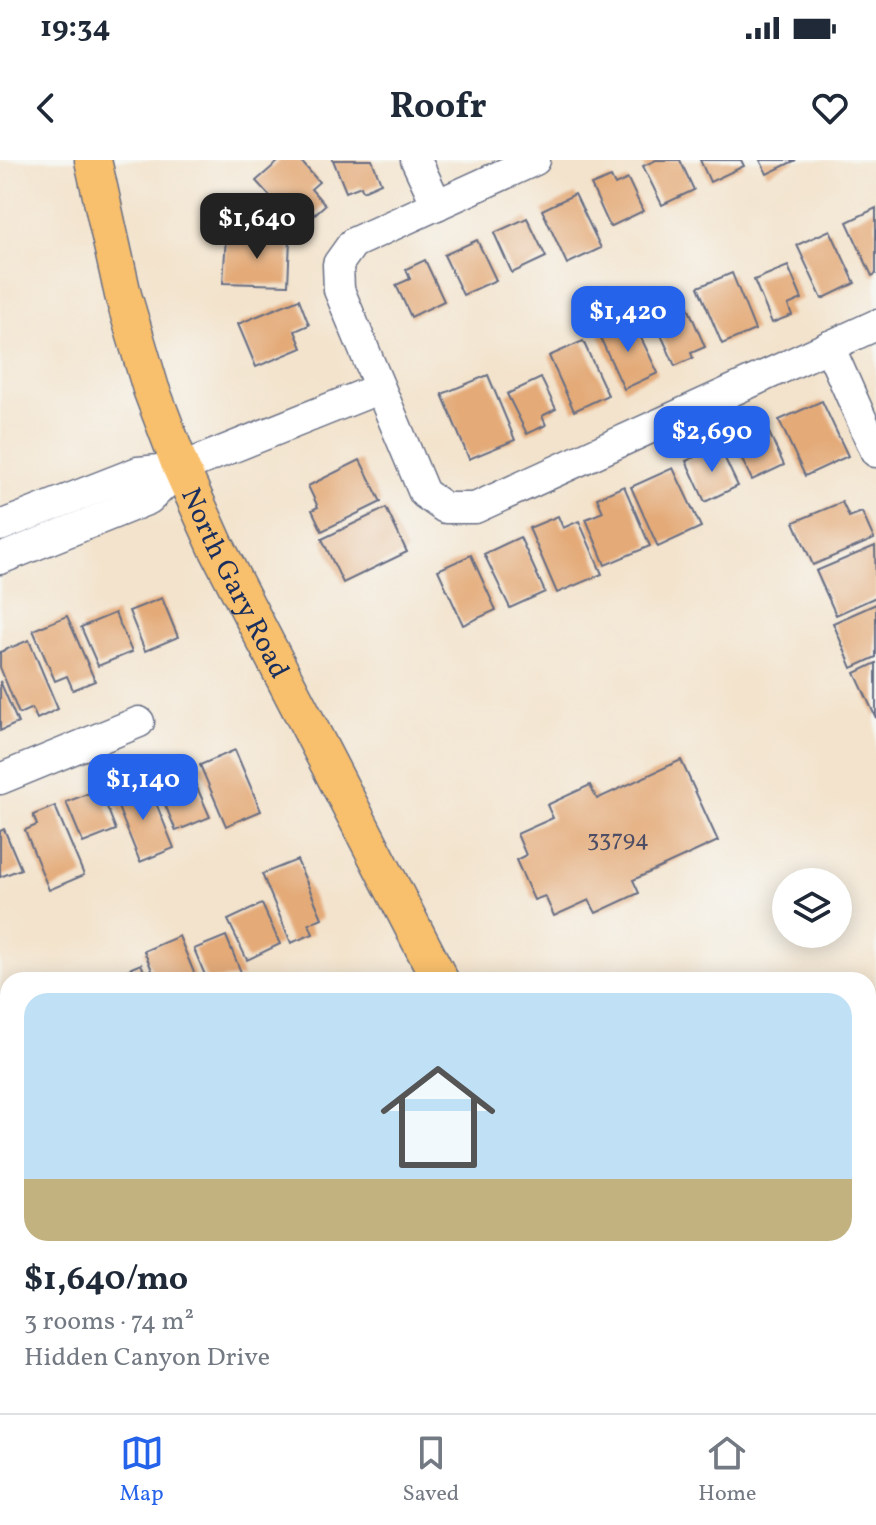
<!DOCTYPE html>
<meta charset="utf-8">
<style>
:root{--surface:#fff;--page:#f2f2f3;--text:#1f2937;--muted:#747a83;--line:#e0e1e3;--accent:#2563eb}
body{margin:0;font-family:Vollkorn,serif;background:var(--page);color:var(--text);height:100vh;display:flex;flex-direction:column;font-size:30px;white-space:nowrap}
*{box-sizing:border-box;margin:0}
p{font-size:26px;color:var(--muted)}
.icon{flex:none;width:44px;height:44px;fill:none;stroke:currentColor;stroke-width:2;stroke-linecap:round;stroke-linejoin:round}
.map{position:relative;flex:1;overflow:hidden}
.side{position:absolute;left:0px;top:812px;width:876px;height:442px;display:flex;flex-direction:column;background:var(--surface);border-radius:24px 24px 0 0;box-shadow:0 4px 20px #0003}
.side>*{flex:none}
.fabs{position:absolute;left:772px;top:708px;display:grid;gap:16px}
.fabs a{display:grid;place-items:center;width:80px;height:80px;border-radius:50%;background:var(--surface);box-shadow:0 4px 20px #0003;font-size:40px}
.price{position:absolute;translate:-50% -68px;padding:0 18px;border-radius:16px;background:var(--accent);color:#fff;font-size:26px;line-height:52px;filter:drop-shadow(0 2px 4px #0008)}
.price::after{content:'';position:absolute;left:50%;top:48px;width:24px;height:18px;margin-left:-12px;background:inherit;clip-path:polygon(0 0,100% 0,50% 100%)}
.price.selected{background:#222;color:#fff}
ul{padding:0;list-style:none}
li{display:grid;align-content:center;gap:16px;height:424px;padding:0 24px}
li span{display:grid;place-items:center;height:248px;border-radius:24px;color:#555}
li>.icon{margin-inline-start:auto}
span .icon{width:144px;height:144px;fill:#fffc;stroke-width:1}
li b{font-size:34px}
.status{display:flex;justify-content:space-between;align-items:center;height:56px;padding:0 40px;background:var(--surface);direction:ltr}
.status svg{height:22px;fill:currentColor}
header{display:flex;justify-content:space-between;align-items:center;height:104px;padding:0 24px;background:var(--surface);font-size:36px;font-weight:700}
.menu{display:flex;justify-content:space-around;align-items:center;height:112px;border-top:2px solid var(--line);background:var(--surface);font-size:22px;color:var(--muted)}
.menu a{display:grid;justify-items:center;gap:4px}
.menu .selected{color:var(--accent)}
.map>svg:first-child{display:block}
.green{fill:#abd27d;stroke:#63806e;stroke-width:2}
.building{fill:#e4ab79}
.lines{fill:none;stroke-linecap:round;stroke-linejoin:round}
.minor-casing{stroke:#676e84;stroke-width:33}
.major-casing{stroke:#676e84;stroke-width:39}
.minor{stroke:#fff;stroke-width:30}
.major{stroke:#f8bf6c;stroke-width:36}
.labels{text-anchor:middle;stroke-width:6;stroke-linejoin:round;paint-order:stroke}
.number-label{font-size:24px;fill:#4d4e65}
.street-label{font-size:28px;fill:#1b2f5e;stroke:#f6f6f2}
</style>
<div class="status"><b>19:34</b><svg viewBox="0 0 49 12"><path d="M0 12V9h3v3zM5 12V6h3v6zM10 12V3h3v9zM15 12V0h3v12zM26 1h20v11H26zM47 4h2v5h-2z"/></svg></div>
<header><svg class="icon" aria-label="back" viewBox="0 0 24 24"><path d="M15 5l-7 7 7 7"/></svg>Roofr<svg class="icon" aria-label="heart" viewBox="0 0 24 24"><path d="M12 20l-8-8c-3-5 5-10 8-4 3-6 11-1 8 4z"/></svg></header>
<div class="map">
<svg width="876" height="1253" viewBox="0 0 876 1253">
<rect width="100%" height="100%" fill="#f6f6f2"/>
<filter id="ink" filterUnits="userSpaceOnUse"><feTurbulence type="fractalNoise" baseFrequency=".0125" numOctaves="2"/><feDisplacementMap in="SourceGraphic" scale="16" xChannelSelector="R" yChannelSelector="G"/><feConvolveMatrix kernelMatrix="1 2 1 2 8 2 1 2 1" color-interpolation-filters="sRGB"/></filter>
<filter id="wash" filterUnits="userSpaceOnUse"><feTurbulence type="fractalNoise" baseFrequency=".006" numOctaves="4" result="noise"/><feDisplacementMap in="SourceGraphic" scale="32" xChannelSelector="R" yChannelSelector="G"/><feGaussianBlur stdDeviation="1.8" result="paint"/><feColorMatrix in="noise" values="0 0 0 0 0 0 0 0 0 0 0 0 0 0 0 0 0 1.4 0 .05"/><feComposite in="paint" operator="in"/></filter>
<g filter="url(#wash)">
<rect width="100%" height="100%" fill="#f3e3cc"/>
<path class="green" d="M 708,1246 L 776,1246 L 762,1253 L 712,1253 Z"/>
<g id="blocks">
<g class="building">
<path d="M 280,0 L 300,0 L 319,22 L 311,29 L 325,45 L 299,68 L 256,21 Z"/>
<path d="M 333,0 L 372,0 L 381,23 L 363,31 L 361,26 L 346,32 Z"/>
<path d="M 656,0 L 680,0 L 694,30 L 662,45 L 643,6 Z"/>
<path d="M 700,0 L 741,0 L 744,6 L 710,22 Z"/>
<path d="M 760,0 L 796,0 L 767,14 Z"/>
<path d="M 611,17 L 615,25 L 628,19 L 643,51 L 610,67 L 591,25 Z"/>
<path d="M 575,34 L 601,88 L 567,104 L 542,50 Z"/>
<path d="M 876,48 L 876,114 L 872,116 L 847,62 Z"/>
<path d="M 527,58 L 546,97 L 512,113 L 494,73 Z"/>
<path d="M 830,70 L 855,123 L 822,139 L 797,85 Z"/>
<path d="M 226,76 L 290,79 L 288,125 L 223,123 Z"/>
<path d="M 477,80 L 496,120 L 463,135 L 444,95 Z"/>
<path d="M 425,100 L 444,141 L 411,157 L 396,125 L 410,119 L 406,109 Z"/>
<path d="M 788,106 L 802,139 L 788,145 L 792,155 L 772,163 L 754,120 Z"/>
<path d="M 732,113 L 755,170 L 722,184 L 698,127 Z"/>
<path d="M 299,139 L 309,165 L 295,171 L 302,188 L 256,207 L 238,164 Z"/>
<path d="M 687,145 L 705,187 L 691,193 L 693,198 L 675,206 L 654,159 Z"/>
<path d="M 632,159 L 658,213 L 624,229 L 599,175 Z"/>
<path d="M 583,181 L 608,235 L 574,251 L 549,196 Z"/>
<path d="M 488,215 L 515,280 L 469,299 L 442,234 Z"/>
<path d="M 541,218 L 556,249 L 542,256 L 546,265 L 527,274 L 507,234 Z"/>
<path d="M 822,241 L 848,296 L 805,316 L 779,260 Z"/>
<path d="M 766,266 L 784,305 L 752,320 L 733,281 Z"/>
<path d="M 719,286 L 738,326 L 705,342 L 686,301 Z"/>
<path d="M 360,300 L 381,342 L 322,371 L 312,350 L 318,347 L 308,326 Z"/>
<path d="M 673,308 L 701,367 L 658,387 L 631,327 Z"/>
<path d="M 624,326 L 650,386 L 605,405 L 586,359 L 603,352 L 597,338 Z"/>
<path d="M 842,342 L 849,357 L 862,352 L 874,379 L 813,405 L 794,362 Z"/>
<path d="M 386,348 L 407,392 L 343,423 L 322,379 Z"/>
<path d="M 558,356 L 563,368 L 579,361 L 602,414 L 557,433 L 529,368 Z"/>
<path d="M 520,377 L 545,432 L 510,448 L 484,394 Z"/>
<path d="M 875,386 L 876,437 L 836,455 L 816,411 Z"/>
<path d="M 471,395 L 496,450 L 463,465 L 438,410 Z"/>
<path d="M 162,438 L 178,477 L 145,491 L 129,451 Z"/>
<path d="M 876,444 L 876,497 L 852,508 L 833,463 Z"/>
<path d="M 115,453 L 132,492 L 98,506 L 81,467 Z"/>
<path d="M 67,456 L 95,521 L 73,530 L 67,516 L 55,521 L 33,470 Z"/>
<path d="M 29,480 L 58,549 L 37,559 L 32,548 L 19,554 L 0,507 L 0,492 Z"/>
<path d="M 876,503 L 876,558 L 855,513 Z"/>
<path d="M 0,521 L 18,563 L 0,571 Z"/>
<path d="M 235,590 L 261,651 L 226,666 L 200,605 Z"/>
<path d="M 681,600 L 718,681 L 633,720 L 639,733 L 596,753 L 589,740 L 554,756 L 545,736 L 534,740 L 516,700 L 526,695 L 517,674 L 553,658 L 547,645 L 590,625 L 597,639 Z"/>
<path d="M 192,616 L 210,657 L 176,671 L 159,630 Z"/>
<path d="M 133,624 L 137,633 L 150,628 L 174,688 L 140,702 L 112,632 Z"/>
<path d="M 100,629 L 116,670 L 83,683 L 66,642 Z"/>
<path d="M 55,646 L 84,715 L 49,730 L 25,670 L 37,665 L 33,655 Z"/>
<path d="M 4,669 L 21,709 L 0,717 L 0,671 Z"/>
<path d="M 297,700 L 322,758 L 309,764 L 313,774 L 291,783 L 262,714 Z"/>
<path d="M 262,744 L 280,784 L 247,800 L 228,760 Z"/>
<path d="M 179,776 L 197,820 L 156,820 L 144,791 Z"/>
<path d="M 226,776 L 243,817 L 207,820 L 194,789 Z"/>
<path d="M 141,804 L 148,820 L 102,820 Z"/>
<path d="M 8,857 L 8,920 L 5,921 L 0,909 L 0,860 Z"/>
<path d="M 251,1246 L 284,1246 L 287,1253 L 249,1253 L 247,1248 Z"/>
<path d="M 294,1246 L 334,1246 L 337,1253 L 297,1253 Z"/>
<path d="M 342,1246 L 370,1246 L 345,1253 Z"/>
<path d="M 478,1246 L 521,1246 L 506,1253 L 481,1253 Z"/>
<path d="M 539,1246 L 555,1246 L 558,1253 L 525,1253 Z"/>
</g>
</g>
</g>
<g filter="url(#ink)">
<use href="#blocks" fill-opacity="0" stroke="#676e84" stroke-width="2"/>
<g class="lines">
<defs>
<g id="minor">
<path d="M 416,0 L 437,45"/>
<path d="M 535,0 L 353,83 L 338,104 L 339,130 L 424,333 L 445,348 L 475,348 L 876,165"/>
<path d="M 829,186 L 876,292"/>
<path d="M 0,366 L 138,312 L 181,308 L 378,229"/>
<path d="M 0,399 L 149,339 L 181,308"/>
<path d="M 0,619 L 139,562"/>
<path d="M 0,974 L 8,971"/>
<path d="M 0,1134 L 8,1158"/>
<path d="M 868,1152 L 876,1153"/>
<path d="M 36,1246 L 38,1253"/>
<path d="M 423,1246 L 426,1253"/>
<path d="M 101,1253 L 126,1246"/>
</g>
<g id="major">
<path id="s1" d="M 93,0 L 123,135 L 151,229 L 181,308 L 216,386 L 440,820"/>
<path d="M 658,1246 L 662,1253"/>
</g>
</defs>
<use href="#minor" class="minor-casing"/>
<use href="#major" class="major-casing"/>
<use href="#minor" class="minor"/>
<use href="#major" class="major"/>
</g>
</g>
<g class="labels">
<g class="number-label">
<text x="618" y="686">33794</text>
</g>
<g class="street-label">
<text dy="10" stroke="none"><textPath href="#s1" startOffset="448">North Gary Road</textPath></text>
</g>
</g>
</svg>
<div class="fabs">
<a><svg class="icon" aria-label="layers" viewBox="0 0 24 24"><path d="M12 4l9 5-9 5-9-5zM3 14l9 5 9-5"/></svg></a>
</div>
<b class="price selected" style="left:257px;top:101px">$1,640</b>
<b class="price" style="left:628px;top:194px">$1,420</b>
<b class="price" style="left:712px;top:314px">$2,690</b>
<b class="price" style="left:143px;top:662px">$1,140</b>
<section class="side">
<ul>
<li><span style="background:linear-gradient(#bfe0f5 75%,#c2b280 0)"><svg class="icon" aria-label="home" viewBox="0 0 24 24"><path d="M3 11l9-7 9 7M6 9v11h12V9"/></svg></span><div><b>$1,640/mo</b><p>3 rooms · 74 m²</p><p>Hidden Canyon Drive</p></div></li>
</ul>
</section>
</div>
<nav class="menu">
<a class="selected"><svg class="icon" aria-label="map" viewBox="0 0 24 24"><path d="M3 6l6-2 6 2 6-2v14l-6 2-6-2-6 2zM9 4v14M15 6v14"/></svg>Map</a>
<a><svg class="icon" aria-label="saved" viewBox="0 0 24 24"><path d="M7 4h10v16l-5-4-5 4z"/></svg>Saved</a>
<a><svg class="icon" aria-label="home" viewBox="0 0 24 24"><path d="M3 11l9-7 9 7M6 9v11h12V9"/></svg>Home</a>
</nav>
